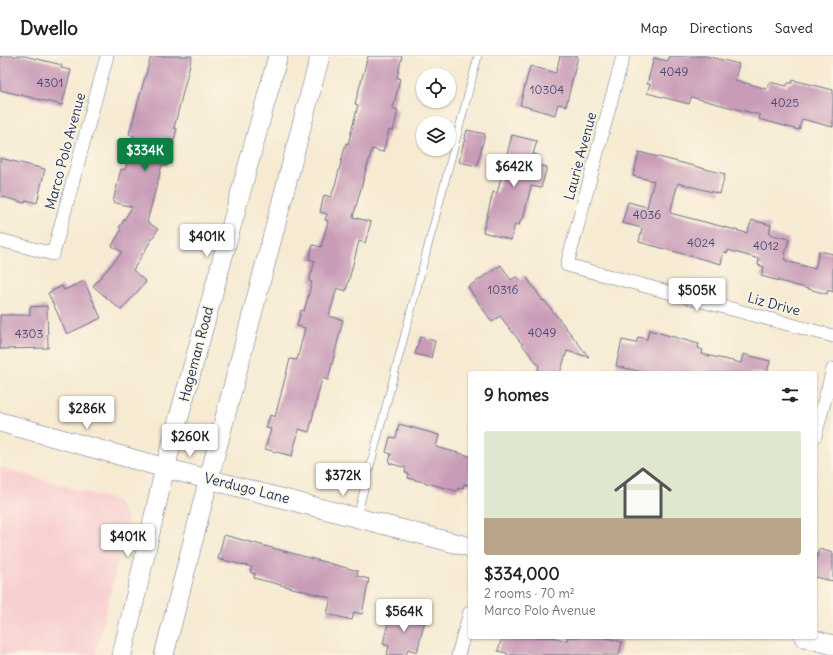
<!DOCTYPE html>
<meta charset="utf-8">
<style>
:root{--surface:#fff;--page:#f2f2f2;--text:#222;--muted:#767676;--line:#e0e0e0;--accent:#0b8043}
body{margin:0;font-family:Delius,sans-serif;background:var(--page);color:var(--text);height:100vh;display:flex;flex-direction:column;font-size:15px;white-space:nowrap}
*{box-sizing:border-box;margin:0}
p{font-size:13px;color:var(--muted)}
.icon{flex:none;width:22px;height:22px;fill:none;stroke:currentColor;stroke-width:2;stroke-linecap:round;stroke-linejoin:round}
.map{position:relative;flex:1;overflow:hidden}
.panel{position:absolute;left:468px;top:315px;width:349px;height:268px;display:flex;flex-direction:column;background:var(--surface);border-radius:4px;box-shadow:0 1px 3px #0004}
.panel>*{flex:none}
.fabs{position:absolute;left:416px;top:12px;display:grid;gap:8px}
.fabs a{display:grid;place-items:center;width:40px;height:40px;border-radius:50%;background:var(--surface);box-shadow:0 1px 3px #0004;font-size:20px}
.price{position:absolute;translate:-50% -34px;padding:0 9px;border-radius:4px;background:#fff;color:#222;font-size:13px;line-height:26px;filter:drop-shadow(0 1px 2px #0008)}
.price::after{content:'';position:absolute;left:50%;top:24px;width:12px;height:9px;margin-left:-6px;background:inherit;clip-path:polygon(0 0,100% 0,50% 100%)}
.price.on{background:var(--accent);color:#fff}
ul{padding:0;list-style:none}
li{display:grid;align-content:center;gap:8px;height:212px;padding:0 16px}
li+li{border-top:1px solid var(--line)}
li span{display:grid;place-items:center;height:124px;border-radius:4px;color:#555}
li>.icon{margin-inline-start:auto}
span .icon{width:72px;height:72px;fill:#fffc;stroke-width:1}
li b{font-size:17px}
h2{display:flex;justify-content:space-between;align-items:center;height:48px;padding:0 16px;font-size:17px}
header{display:flex;align-items:center;gap:24px;box-sizing:border-box;height:56px;padding:0 20px;background:var(--surface);border-bottom:1px solid var(--line)}
header strong{font-size:19px}
nav{display:flex;gap:22px;margin-inline-start:auto;font-size:14px}
.map>svg:first-child{display:block}
.built{fill:#f7cfd0}
.building{fill:#c89bb7}
.lines{fill:none;stroke-linecap:round;stroke-linejoin:round}
.lane-casing{stroke:#687087;stroke-width:8}
.street-casing{stroke:#687087;stroke-width:14}
.secondary-casing{stroke:#687087;stroke-width:20}
.lane{stroke:#fff;stroke-width:7}
.street{stroke:#fff;stroke-width:13}
.secondary{stroke:#fff;stroke-width:19}
.labels{text-anchor:middle;stroke-width:3.5;stroke-linejoin:round;paint-order:stroke}
.number-label{font-size:12px;fill:#464a74}
.street-label{font-size:14px;fill:#1b2f5e;stroke:#fcf5e5}
</style>
<header>
<strong>Dwello</strong>
<nav><a>Map</a><a>Directions</a><a>Saved</a></nav>
</header>
<div class="map">
<svg width="833" height="599" viewBox="0 0 833 599">
<rect width="100%" height="100%" fill="#fcf5e5"/>
<filter id="ink" filterUnits="userSpaceOnUse"><feTurbulence type="fractalNoise" baseFrequency=".025" numOctaves="2"/><feDisplacementMap in="SourceGraphic" scale="8" xChannelSelector="R" yChannelSelector="G"/><feConvolveMatrix kernelMatrix="1 2 1 2 8 2 1 2 1" color-interpolation-filters="sRGB"/></filter>
<filter id="wash" filterUnits="userSpaceOnUse"><feTurbulence type="fractalNoise" baseFrequency=".012" numOctaves="4" result="noise"/><feDisplacementMap in="SourceGraphic" scale="16" xChannelSelector="R" yChannelSelector="G"/><feGaussianBlur stdDeviation="0.9" result="paint"/><feColorMatrix in="noise" values="0 0 0 0 0 0 0 0 0 0 0 0 0 0 0 0 0 1.4 0 .05"/><feComposite in="paint" operator="in"/></filter>
<g filter="url(#wash)">
<rect width="100%" height="100%" fill="#f6ead2"/>
<path class="built" d="M 0,411 L 117,445 L 128,464 L 95,599 L 0,599 Z"/>
<g id="blocks">
<g class="building">
<path d="M 0,0 L 25,0 L 62,9 L 61,12 L 71,14 L 62,49 L 0,34 Z"/>
<path d="M 151,0 L 192,0 L 174,72 L 177,73 L 167,110 L 162,109 L 147,166 L 158,173 L 133,214 L 146,226 L 121,254 L 93,230 L 122,196 L 112,190 L 121,174 L 119,172 L 132,151 L 113,146 L 121,113 L 125,114 L 134,80 L 129,78 Z"/>
<path d="M 368,0 L 402,0 L 397,22 L 400,22 L 393,53 L 398,54 L 393,75 L 389,74 L 383,96 L 372,93 L 353,161 L 371,166 L 365,187 L 359,185 L 346,235 L 337,232 L 329,260 L 343,264 L 328,324 L 322,322 L 309,376 L 299,373 L 292,400 L 265,393 L 271,373 L 266,372 L 270,359 L 275,361 L 290,303 L 297,304 L 305,272 L 297,270 L 301,254 L 304,255 L 312,226 L 309,225 L 315,205 L 309,203 L 313,189 L 321,191 L 328,165 L 325,164 L 327,158 L 320,156 L 324,139 L 331,141 L 336,126 L 346,87 L 348,88 L 358,49 L 355,48 Z"/>
<path d="M 560,0 L 578,0 L 566,50 L 558,48 L 555,59 L 520,49 L 530,10 L 556,17 Z"/>
<path d="M 669,0 L 706,0 L 739,8 L 735,24 L 767,33 L 769,26 L 787,30 L 788,27 L 792,27 L 793,24 L 833,34 L 833,71 L 802,63 L 799,74 L 759,63 L 760,59 L 691,41 L 689,48 L 647,37 L 650,28 L 647,28 L 654,2 L 668,5 Z"/>
<path d="M 467,74 L 485,78 L 477,110 L 459,106 Z"/>
<path d="M 512,79 L 537,85 L 533,98 L 540,100 L 537,109 L 547,111 L 541,132 L 531,130 L 523,163 L 521,163 L 519,169 L 515,168 L 511,184 L 483,176 L 493,136 L 497,137 Z"/>
<path d="M 639,96 L 725,118 L 720,138 L 678,127 L 670,157 L 747,177 L 752,164 L 771,169 L 769,178 L 789,183 L 784,203 L 786,204 L 786,205 L 815,213 L 819,195 L 833,198 L 833,236 L 828,234 L 827,238 L 761,220 L 764,211 L 758,209 L 759,203 L 728,194 L 728,197 L 724,196 L 721,208 L 639,186 L 642,172 L 622,167 L 628,146 L 647,151 L 654,125 L 633,120 Z"/>
<path d="M 0,102 L 45,113 L 37,147 L 26,144 L 25,147 L 0,140 Z"/>
<path d="M 501,209 L 511,224 L 517,220 L 520,224 L 526,220 L 543,245 L 544,244 L 589,301 L 567,295 L 560,317 L 537,317 L 539,310 L 500,260 L 492,266 L 468,231 Z"/>
<path d="M 84,225 L 101,262 L 67,278 L 48,237 L 62,230 L 64,234 Z"/>
<path d="M 47,250 L 48,292 L 0,293 L 0,259 L 30,259 L 30,251 Z"/>
<path d="M 649,274 L 699,288 L 698,292 L 703,294 L 702,298 L 741,307 L 743,298 L 770,305 L 767,317 L 646,317 L 616,310 L 622,284 L 636,287 L 638,281 L 647,283 Z"/>
<path d="M 420,281 L 435,285 L 431,302 L 415,298 Z"/>
<path d="M 399,368 L 439,379 L 436,391 L 470,400 L 470,429 L 464,428 L 463,433 L 458,432 L 457,435 L 408,422 L 409,418 L 405,416 L 406,412 L 389,407 L 391,398 L 386,396 L 390,381 L 396,382 Z"/>
<path d="M 224,479 L 358,515 L 357,520 L 369,523 L 362,558 L 354,556 L 352,564 L 327,558 L 331,542 L 254,522 L 255,518 L 250,516 L 252,511 L 218,503 Z"/>
<path d="M 819,493 L 833,497 L 833,525 L 815,521 L 815,508 Z"/>
<path d="M 401,553 L 426,560 L 417,596 L 408,593 L 406,599 L 387,599 L 389,590 L 383,588 L 389,563 L 398,565 Z"/>
<path d="M 502,581 L 552,581 L 567,585 L 568,581 L 603,581 L 622,586 L 619,599 L 507,599 L 507,597 L 498,595 Z"/>
</g>
</g>
</g>
<g filter="url(#ink)">
<use href="#blocks" fill-opacity="0" stroke="#687087" stroke-width="1"/>
<g class="lines">
<defs>
<path id="lane" d="M 357,460 L 478,0"/>
<g id="street">
<path d="M 623,0 L 567,209 L 833,280"/>
<path d="M 0,184 L 53,198 L 107,0"/>
<path d="M 815,380 L 833,313"/>
<path d="M 458,599 L 470,556"/>
</g>
<g id="secondary">
<path d="M 0,366 L 165,412 L 470,491"/>
<path d="M 804,581 L 833,589"/>
<path d="M 122,599 L 165,412 L 278,0"/>
<path d="M 164,599 L 209,422 L 320,0"/>
</g>
</defs>
<use href="#lane" class="lane-casing"/>
<use href="#street" class="street-casing"/>
<use href="#secondary" class="secondary-casing"/>
<use href="#lane" class="lane"/>
<use href="#street" class="street"/>
<use href="#secondary" class="secondary"/>
</g>
</g>
<g class="labels">
<g class="number-label">
<text x="674" y="20">4049</text>
<text x="50" y="31">4301</text>
<text x="547" y="38">10304</text>
<text x="785" y="51">4025</text>
<text x="647" y="163">4036</text>
<text x="701" y="191">4024</text>
<text x="766" y="194">4012</text>
<text x="503" y="238">10316</text>
<text x="542" y="281">4049</text>
<text x="29" y="282">4303</text>
</g>
<g class="street-label">
<text transform="translate(65 95) rotate(-75)" y="5">Marco Polo Avenue</text>
<text transform="translate(580 100) rotate(-75)" y="5">Laurie Avenue</text>
<text transform="translate(774 248) rotate(15)" y="5">Liz Drive</text>
<text transform="translate(196 298) rotate(-75)" y="5">Hageman Road</text>
<text transform="translate(247 432) rotate(14)" y="5">Verdugo Lane</text>
</g>
</g>
</svg>
<div class="fabs">
<a><svg class="icon" aria-label="locate" viewBox="0 0 24 24"><circle cx="12" cy="12" r="6"/><path d="M12 2v4M12 18v4M2 12h4M18 12h4"/></svg></a>
<a><svg class="icon" aria-label="layers" viewBox="0 0 24 24"><path d="M12 4l9 5-9 5-9-5zM3 14l9 5 9-5"/></svg></a>
</div>
<b class="price on" style="left:145px;top:116px">$334K</b>
<b class="price" style="left:514px;top:132px">$642K</b>
<b class="price" style="left:207px;top:202px">$401K</b>
<b class="price" style="left:697px;top:256px">$505K</b>
<b class="price" style="left:87px;top:374px">$286K</b>
<b class="price" style="left:190px;top:402px">$260K</b>
<b class="price" style="left:343px;top:441px">$372K</b>
<b class="price" style="left:128px;top:502px">$401K</b>
<b class="price" style="left:404px;top:577px">$564K</b>
<section class="panel">
<h2>9 homes<svg class="icon" aria-label="filters" viewBox="0 0 24 24"><path d="M4 7h16M4 17h16"/><circle cx="9" cy="7" r="2"/><circle cx="15" cy="17" r="2"/></svg></h2>
<ul>
<li><span style="background:linear-gradient(#dfe7d0 70%,#b9a48a 0)"><svg class="icon" aria-label="home" viewBox="0 0 24 24"><path d="M3 11l9-7 9 7M6 9v11h12V9"/></svg></span><div><b>$334,000</b><p>2 rooms · 70 m²</p><p>Marco Polo Avenue</p></div></li>
</ul>
</section>
</div>
